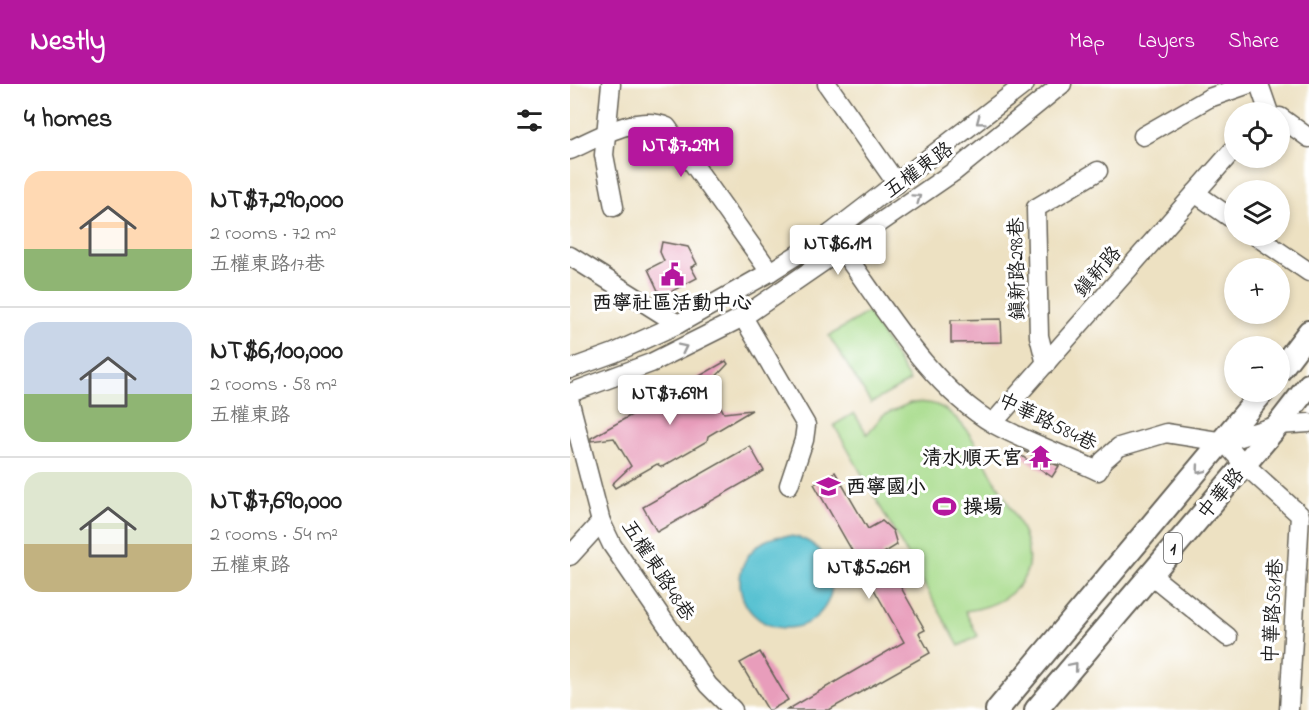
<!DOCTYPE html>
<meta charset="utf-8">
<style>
:root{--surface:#fff;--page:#f6f6f6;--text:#222;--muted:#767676;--line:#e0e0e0;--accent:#b5179e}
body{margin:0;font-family:"Indie Flower","LXGW WenKai TC",sans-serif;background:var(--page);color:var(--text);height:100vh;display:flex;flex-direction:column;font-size:22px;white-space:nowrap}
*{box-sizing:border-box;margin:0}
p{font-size:20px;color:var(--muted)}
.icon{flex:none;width:33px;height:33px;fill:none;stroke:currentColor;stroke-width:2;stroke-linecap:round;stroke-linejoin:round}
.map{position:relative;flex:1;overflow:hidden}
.side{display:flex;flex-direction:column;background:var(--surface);width:570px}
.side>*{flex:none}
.tools{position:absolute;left:654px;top:18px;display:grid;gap:12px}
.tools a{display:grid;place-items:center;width:66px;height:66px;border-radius:50%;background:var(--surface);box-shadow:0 3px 9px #0003;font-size:30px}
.price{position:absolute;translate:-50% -51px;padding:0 14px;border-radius:6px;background:#fff;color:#222;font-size:20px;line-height:39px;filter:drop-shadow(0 2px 3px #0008)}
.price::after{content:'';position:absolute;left:50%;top:36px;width:18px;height:14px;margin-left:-9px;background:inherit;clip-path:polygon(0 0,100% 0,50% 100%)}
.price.selected{background:var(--accent);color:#fff}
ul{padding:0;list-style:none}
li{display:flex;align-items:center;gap:18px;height:150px;padding:0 24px}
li+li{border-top:2px solid var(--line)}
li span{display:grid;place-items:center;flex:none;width:168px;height:120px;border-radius:18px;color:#555}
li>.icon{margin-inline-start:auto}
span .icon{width:72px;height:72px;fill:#fffc;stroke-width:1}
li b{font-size:26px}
h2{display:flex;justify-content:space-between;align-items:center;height:72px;padding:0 24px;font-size:26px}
header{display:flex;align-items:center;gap:36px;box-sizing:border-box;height:84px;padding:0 30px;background:var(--accent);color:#fff}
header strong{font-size:28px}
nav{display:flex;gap:33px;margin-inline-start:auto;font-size:21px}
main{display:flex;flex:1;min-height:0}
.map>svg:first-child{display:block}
.green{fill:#a8dc8c;stroke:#627c54;stroke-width:1.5}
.water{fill:#56c1d1;stroke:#396e76;stroke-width:1.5}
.building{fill:#e89dbb}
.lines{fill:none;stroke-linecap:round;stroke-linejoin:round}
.minor-casing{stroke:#656156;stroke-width:21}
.major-casing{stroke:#656156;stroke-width:26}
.minor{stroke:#fff;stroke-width:18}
.major{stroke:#fff;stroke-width:22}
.oneway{stroke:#999}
.labels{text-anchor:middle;stroke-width:6;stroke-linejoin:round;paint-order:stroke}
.shield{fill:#fff;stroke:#606060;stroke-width:1.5}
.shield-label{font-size:18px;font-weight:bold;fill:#1c1c1c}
.street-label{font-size:20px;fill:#1c1c1c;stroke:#fff}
.poi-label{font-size:20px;font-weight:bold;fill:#1c1c1c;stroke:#fff;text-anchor:start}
</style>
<header>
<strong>Nestly</strong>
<nav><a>Map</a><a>Layers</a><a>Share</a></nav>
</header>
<main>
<section class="side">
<h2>4 homes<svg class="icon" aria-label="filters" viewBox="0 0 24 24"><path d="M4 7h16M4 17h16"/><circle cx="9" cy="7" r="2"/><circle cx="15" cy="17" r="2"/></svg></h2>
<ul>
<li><span style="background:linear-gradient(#ffd9b3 65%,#8fb573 0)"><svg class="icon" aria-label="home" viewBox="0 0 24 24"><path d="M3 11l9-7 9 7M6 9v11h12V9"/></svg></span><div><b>NT$7,290,000</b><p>2 rooms · 72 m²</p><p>五權東路17巷</p></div></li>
<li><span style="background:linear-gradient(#c9d6e8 60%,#8fb573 0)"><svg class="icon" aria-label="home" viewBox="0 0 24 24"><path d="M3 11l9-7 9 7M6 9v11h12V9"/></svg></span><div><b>NT$6,100,000</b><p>2 rooms · 58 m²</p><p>五權東路</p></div></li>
<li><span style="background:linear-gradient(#dfe7d0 60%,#c2b280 0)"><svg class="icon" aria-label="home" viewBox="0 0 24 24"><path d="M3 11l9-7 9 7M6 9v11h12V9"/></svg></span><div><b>NT$7,690,000</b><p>2 rooms · 54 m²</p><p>五權東路</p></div></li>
</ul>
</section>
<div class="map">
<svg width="739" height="626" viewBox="0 0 739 626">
<rect width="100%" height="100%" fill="#fff"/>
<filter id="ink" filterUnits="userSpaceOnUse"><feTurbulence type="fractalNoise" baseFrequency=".0167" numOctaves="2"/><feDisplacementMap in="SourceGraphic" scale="12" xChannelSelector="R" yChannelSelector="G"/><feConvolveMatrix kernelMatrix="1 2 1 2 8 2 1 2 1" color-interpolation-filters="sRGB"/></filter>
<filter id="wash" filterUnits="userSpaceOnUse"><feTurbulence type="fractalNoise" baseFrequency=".008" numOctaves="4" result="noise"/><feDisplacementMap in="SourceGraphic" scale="24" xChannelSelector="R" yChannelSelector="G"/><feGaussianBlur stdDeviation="1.35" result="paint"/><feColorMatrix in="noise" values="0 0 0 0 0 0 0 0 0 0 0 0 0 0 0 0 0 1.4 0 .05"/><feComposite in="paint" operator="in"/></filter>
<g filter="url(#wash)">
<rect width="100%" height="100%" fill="#ede1c2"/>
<g class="green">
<path d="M 298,228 L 340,297 L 301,319 L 259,252 Z"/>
<path d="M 340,319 C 351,318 361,318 371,323 C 397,337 410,368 423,393 C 434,412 448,432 455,454 C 470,499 434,522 395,527 L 408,552 L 389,562 L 264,341 L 284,329 L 297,350 L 313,331 Z"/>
</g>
<circle class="water" cx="216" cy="498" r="46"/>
<g id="blocks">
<g class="building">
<path d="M 92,158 L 118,163 L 127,180 L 121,183 L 127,194 L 91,213 L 78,185 L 94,177 L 90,168 Z"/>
<path d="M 431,235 L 432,258 L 381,259 L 381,236 Z"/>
<path d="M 156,277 L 158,280 L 139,300 L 154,329 L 182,326 L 138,352 L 137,357 L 92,383 L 87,380 L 45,404 L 42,400 L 61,382 L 44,354 L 21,357 L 21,354 Z"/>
<path d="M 180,362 L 194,387 L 87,448 L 73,423 Z"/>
<path d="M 451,366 L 471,375 L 489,382 L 482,393 L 449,370 Z"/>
<path d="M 265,388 L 298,445 L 312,437 L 323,447 L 327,461 L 312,470 L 355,546 L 349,549 L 360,569 L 259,626 L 217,626 L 334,558 L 244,400 Z"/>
<path d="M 190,568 L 218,616 L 201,626 L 198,626 L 170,579 Z"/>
</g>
</g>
</g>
<g filter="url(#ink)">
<use href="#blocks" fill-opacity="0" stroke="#656156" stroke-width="1.5"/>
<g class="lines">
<defs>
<g id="minor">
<path d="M 41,0 L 34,71 L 44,123"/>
<path d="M 257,0 L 327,100"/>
<path d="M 689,0 L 698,26 L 696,28"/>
<path d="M 710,33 L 739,54"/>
<path d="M 573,52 L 639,14 L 679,0"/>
<path d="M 0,66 C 27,54 67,29 97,43 L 200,188"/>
<path d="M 625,109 L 664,136"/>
<path d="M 260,150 C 309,213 354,299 424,340 C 457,358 494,371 528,387 L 533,377 L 549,363 L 596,349 L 654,358 L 708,341 L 739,339"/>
<path d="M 686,152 L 739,188"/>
<path d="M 0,172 L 108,240"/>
<path d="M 173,233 L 236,341 L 234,356 L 219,401"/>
<path d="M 476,280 L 469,252 L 466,124 L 528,87"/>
<path d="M 0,285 L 44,269 L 108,240 L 200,188 L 260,150 L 455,0"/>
<path d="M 0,309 L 81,279 L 173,233 L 385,87 L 492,0"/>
<path d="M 0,319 L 31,438 L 42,461 L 138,601 L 163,626"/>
<path d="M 423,339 L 664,65"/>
<path d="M 654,358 L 674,380 L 730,431 L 719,626"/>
<path d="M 0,472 L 31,438"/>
<path d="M 581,491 L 658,553"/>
</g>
<g id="major">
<path d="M 710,286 L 739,248"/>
<path d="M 427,626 L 693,308"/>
<path d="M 466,626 L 708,341 L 739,301"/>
</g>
</defs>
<use href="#minor" class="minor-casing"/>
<use href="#major" class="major-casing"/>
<use href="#minor" class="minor"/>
<use href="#major" class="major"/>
</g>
<defs><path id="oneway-chevron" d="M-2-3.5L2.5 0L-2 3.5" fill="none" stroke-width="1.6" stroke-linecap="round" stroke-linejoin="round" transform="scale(1.5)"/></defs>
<g class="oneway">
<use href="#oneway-chevron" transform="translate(410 37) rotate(143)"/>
<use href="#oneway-chevron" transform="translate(347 114) rotate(-35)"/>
<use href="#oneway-chevron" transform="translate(113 264) rotate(-26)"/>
<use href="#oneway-chevron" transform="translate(630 386) rotate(130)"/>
<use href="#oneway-chevron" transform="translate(504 582) rotate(-50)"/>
</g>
</g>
<defs>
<symbol id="civic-bare" viewBox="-9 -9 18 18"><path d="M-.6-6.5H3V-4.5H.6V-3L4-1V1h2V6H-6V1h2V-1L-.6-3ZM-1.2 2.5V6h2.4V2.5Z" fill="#b5179e" stroke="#fff" stroke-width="2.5" paint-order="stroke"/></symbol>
<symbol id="temple-bare" viewBox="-9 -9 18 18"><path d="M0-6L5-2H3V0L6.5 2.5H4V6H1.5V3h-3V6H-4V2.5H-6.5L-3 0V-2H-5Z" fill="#b5179e" stroke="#fff" stroke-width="2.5" paint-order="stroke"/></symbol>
<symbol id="school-bare" viewBox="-9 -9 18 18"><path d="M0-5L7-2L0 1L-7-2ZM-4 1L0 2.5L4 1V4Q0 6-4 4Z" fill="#b5179e" stroke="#fff" stroke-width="2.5" paint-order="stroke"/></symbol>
<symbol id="stadium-bare" viewBox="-9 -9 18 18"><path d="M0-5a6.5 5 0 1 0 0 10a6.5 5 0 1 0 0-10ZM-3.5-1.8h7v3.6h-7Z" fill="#b5179e" stroke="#fff" stroke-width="2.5" paint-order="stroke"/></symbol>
</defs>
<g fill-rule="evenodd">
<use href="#civic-bare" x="86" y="174" width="33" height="33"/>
<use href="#temple-bare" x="454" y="356" width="33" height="33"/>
<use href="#school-bare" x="242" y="386" width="33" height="33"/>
<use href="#stadium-bare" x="358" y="406" width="33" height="33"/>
</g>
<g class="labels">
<rect class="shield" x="594" y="449" width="18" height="30" rx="4.5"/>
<g class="shield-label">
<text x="603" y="470">1</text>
</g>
<g class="street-label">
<text transform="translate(348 85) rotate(-36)" y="7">五權東路</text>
<text transform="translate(446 185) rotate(-91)" y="7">鎮新路298巷</text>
<text transform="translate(527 187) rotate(-49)" y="7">鎮新路</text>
<text transform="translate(478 337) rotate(26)" y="7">中華路584巷</text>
<text transform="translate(650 409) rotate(-50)" y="7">中華路</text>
<text transform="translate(89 486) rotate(57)" y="7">五權東路48巷</text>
<text transform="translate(702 527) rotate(-87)" y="7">中華路581巷</text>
</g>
<g class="poi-label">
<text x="102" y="225" text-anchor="middle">西寧社區活動中心</text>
<text x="452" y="380" text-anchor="end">清水順天宮</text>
<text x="276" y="409">西寧國小</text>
<text x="393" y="429">操場</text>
</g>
</g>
</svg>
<div class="tools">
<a><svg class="icon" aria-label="locate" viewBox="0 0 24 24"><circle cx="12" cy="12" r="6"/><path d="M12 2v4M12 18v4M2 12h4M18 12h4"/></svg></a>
<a><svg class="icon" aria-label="layers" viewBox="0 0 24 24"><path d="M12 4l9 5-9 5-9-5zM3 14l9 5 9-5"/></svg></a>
<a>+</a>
<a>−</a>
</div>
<b class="price selected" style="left:111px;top:94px">NT$7.29M</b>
<b class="price" style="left:268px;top:192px">NT$6.1M</b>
<b class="price" style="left:100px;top:342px">NT$7.69M</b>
<b class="price" style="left:299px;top:516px">NT$5.26M</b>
</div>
</main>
